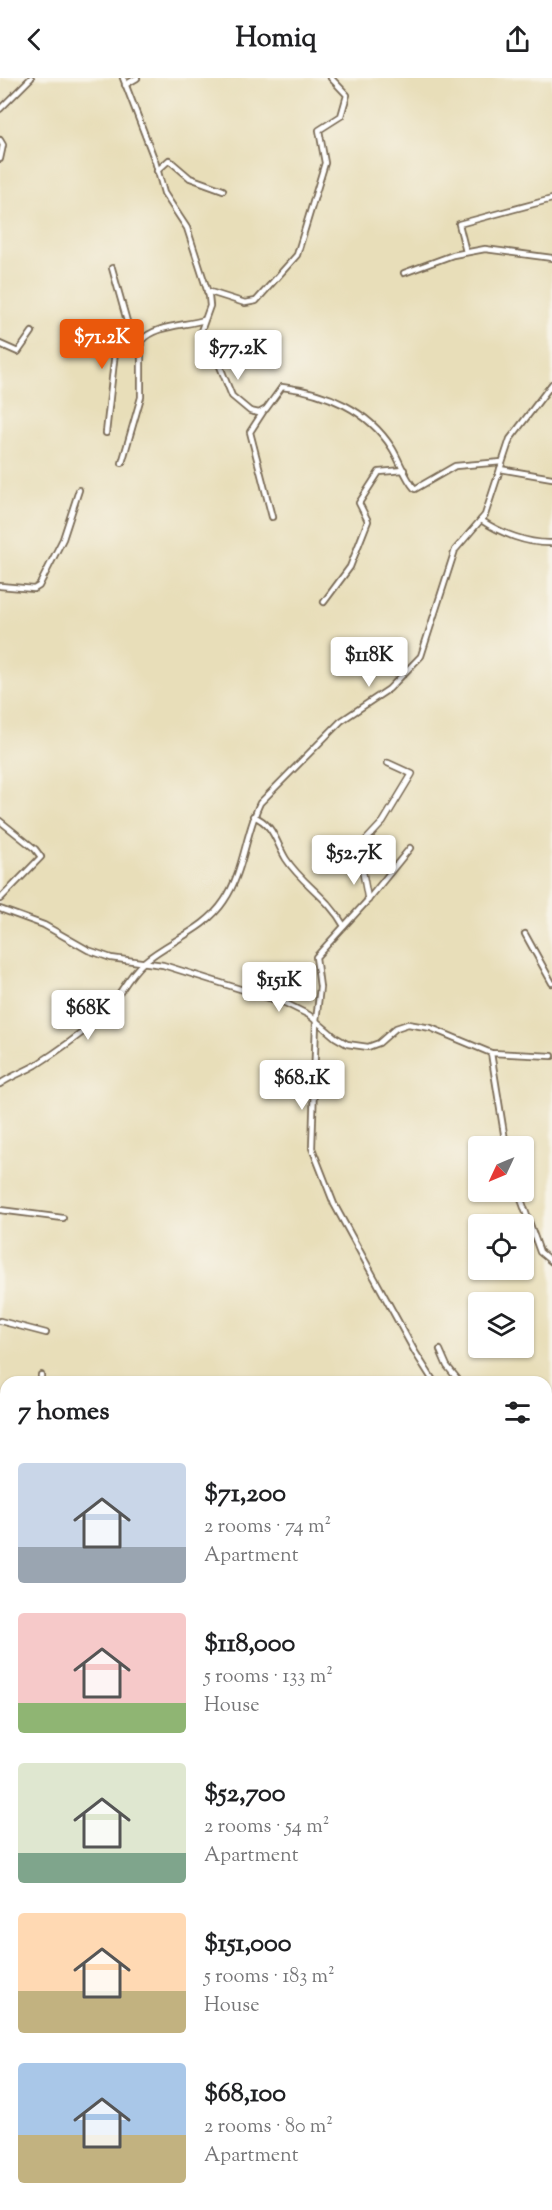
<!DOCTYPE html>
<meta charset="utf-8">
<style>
:root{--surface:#fff;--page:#f2f2f2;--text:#202124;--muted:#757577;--accent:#ea580c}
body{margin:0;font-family:"Sorts Mill Goudy",serif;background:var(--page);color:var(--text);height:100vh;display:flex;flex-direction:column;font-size:22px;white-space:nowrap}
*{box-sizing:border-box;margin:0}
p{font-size:20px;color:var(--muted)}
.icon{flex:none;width:33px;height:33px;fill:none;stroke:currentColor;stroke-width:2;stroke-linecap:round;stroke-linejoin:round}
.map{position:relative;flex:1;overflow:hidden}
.drawer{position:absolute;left:0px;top:1298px;width:552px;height:836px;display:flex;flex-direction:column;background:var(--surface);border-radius:18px 18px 0 0;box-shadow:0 2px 4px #0004}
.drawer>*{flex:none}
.needle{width:39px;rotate:226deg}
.controls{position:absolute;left:468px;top:1058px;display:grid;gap:12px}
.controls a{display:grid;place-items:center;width:66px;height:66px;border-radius:6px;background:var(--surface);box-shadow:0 2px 4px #0004;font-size:30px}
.price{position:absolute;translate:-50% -51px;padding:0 14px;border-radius:6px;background:#fff;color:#222;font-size:20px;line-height:39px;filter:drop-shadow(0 2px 3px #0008)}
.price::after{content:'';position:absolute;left:50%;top:36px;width:18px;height:14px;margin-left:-9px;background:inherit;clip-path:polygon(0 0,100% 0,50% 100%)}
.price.on{background:var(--accent);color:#fff}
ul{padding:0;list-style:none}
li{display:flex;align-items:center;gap:18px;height:150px;padding:0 18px}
li span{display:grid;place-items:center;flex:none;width:168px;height:120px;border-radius:6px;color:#555}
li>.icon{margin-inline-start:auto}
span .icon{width:72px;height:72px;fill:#fffc;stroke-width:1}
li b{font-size:26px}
h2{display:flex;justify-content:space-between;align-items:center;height:72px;padding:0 18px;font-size:26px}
header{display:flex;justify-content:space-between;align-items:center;height:78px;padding:0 18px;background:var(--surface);font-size:27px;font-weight:800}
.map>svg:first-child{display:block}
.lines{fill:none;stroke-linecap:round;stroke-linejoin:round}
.minor-casing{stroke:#786954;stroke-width:8}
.tertiary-casing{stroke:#786954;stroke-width:8}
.minor{stroke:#fff;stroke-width:4.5}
.tertiary{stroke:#fff;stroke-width:5}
</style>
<header><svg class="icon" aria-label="back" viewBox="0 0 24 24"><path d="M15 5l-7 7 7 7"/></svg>Homiq<svg class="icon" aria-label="share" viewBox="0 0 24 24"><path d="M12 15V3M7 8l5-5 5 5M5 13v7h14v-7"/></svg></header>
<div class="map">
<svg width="552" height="2132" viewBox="0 0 552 2132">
<rect width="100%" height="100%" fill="#f7f3e8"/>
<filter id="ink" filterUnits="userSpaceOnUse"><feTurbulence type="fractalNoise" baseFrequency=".0167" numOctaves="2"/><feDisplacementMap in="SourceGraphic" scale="12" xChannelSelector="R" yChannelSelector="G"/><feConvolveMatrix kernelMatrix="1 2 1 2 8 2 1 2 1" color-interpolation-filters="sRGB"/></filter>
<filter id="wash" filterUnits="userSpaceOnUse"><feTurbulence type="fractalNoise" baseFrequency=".008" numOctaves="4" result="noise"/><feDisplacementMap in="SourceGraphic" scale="24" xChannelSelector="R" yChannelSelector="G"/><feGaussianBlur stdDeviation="1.35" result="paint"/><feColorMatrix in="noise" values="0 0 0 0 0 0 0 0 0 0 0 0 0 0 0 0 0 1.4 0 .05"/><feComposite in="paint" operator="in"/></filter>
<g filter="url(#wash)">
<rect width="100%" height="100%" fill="#e8deb9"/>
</g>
<g filter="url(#ink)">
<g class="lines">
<defs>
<g id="minor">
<path d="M 123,0 L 155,83 L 164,115 L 187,150 L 209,218 L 210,228 L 201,253 L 204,270 L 219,286 L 232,318 L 250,333 L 259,335 L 266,331 L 282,309 C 326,314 368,332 392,370 C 400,383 405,400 415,411 L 455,388 L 502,384"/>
<path d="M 125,7 L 137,0"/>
<path d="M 0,31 L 31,0"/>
<path d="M 0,62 L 3,67 L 0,81"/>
<path d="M 157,93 L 169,82 L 190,100 L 223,112"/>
<path d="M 466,174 L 459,146 L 552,121"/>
<path d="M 112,190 L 128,247 L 131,266"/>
<path d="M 404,195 L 453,177 L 485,171 L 552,180"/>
<path d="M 207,213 L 245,225 L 256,223 L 297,177 L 325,85 L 319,52 L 341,38 L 347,17 L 331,0"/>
<path d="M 0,266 L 18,274 L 32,254"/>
<path d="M 263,334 L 250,354 L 272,439"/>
<path d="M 106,355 L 115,274 L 141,263"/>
<path d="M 122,385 L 141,319 L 141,263 C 154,247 185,248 204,242"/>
<path d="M 500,391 L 552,400"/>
<path d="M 481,442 C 500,455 528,466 552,465"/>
<path d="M 0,508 L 34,511 L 39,508 L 63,461 L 79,412"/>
<path d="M 324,524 L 350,489 L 368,443 L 359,425 L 379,394 L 404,392"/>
<path d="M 253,738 C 274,746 276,765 286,781 C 303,807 328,819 344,848"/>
<path d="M 0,743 L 35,771 L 41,779 L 0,821"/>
<path d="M 410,770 L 368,822 L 316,879 L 320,909 L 316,943 L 312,1070 L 334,1126 L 415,1274 L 434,1304"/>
<path d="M 0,831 L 44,847 L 88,872 L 111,880 L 163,887 L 285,925 L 309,937 L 335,959 L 347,966 L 368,969 L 379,965 L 396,950 L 408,946 L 431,950 L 491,975 L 552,978"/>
<path d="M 525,856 L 552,905"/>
<path d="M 491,975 L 506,1068"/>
<path d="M 0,1006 C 11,998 24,994 36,987 C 58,973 80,957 99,941 C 118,924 125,900 144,884 C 170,862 205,852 224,823 C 244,794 245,756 260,725 L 341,643 L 389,611 L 421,578 L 455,472 L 485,437 L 510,361 L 552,306"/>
<path d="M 518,1113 L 540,1174 L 552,1184"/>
<path d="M 0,1132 L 63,1140"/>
<path d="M 0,1243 L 46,1255"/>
<path d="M 440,1272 L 447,1288 L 460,1304"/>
<path d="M 41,1297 L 41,1304"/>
<path d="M 546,1331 L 552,1340"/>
<path d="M 0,1344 L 6,1343"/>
<path d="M 546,1358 L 552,1346"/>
<path d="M 546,1387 L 552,1388"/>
<path d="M 0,1529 L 6,1532"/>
<path d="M 546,1734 L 552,1733"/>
<path d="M 0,1834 L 6,1835"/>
<path d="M 546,1874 L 552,1873"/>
<path d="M 49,2132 L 50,2127"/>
</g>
<path id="tertiary" d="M 368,822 L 363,795 L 352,777 L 383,744 L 412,696 L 388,685"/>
</defs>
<use href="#minor" class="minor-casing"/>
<use href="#tertiary" class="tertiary-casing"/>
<use href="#minor" class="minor"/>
<use href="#tertiary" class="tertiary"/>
</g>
</g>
</svg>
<div class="controls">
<a><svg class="needle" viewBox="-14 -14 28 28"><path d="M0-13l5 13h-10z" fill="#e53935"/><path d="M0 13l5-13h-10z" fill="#757577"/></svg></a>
<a><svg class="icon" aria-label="locate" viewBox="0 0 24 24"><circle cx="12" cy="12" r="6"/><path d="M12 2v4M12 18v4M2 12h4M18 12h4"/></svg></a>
<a><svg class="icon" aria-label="layers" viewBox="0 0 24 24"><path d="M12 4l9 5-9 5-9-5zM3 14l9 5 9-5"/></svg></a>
</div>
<b class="price on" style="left:102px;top:292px">$71.2K</b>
<b class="price" style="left:238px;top:303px">$77.2K</b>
<b class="price" style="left:369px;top:610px">$118K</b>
<b class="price" style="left:354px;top:808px">$52.7K</b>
<b class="price" style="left:279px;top:935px">$151K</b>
<b class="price" style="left:88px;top:963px">$68K</b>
<b class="price" style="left:302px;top:1033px">$68.1K</b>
<section class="drawer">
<h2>7 homes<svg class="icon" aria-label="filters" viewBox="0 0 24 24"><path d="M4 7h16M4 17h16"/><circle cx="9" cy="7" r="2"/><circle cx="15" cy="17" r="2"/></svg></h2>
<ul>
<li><span style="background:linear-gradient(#c9d6e8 70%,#9aa5b1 0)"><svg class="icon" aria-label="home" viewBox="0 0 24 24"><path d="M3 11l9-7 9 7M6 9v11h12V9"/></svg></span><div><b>$71,200</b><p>2 rooms · 74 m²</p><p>Apartment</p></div></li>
<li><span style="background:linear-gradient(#f6c9c9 75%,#8fb573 0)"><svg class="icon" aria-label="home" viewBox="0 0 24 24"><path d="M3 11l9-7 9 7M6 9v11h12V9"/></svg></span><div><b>$118,000</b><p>5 rooms · 133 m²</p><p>House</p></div></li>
<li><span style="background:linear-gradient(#dfe7d0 75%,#7fa58c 0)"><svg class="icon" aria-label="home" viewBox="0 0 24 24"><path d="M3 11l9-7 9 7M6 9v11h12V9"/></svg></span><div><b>$52,700</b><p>2 rooms · 54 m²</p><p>Apartment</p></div></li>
<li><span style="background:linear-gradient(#ffd9b3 65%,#c2b280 0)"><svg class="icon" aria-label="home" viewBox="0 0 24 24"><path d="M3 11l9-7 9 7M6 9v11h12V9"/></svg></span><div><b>$151,000</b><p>5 rooms · 183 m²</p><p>House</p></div></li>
<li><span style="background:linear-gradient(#a9c7e8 60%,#c2b280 0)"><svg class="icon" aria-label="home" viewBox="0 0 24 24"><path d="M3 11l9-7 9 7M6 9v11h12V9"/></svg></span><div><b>$68,100</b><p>2 rooms · 80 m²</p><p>Apartment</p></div></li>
</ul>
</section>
</div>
